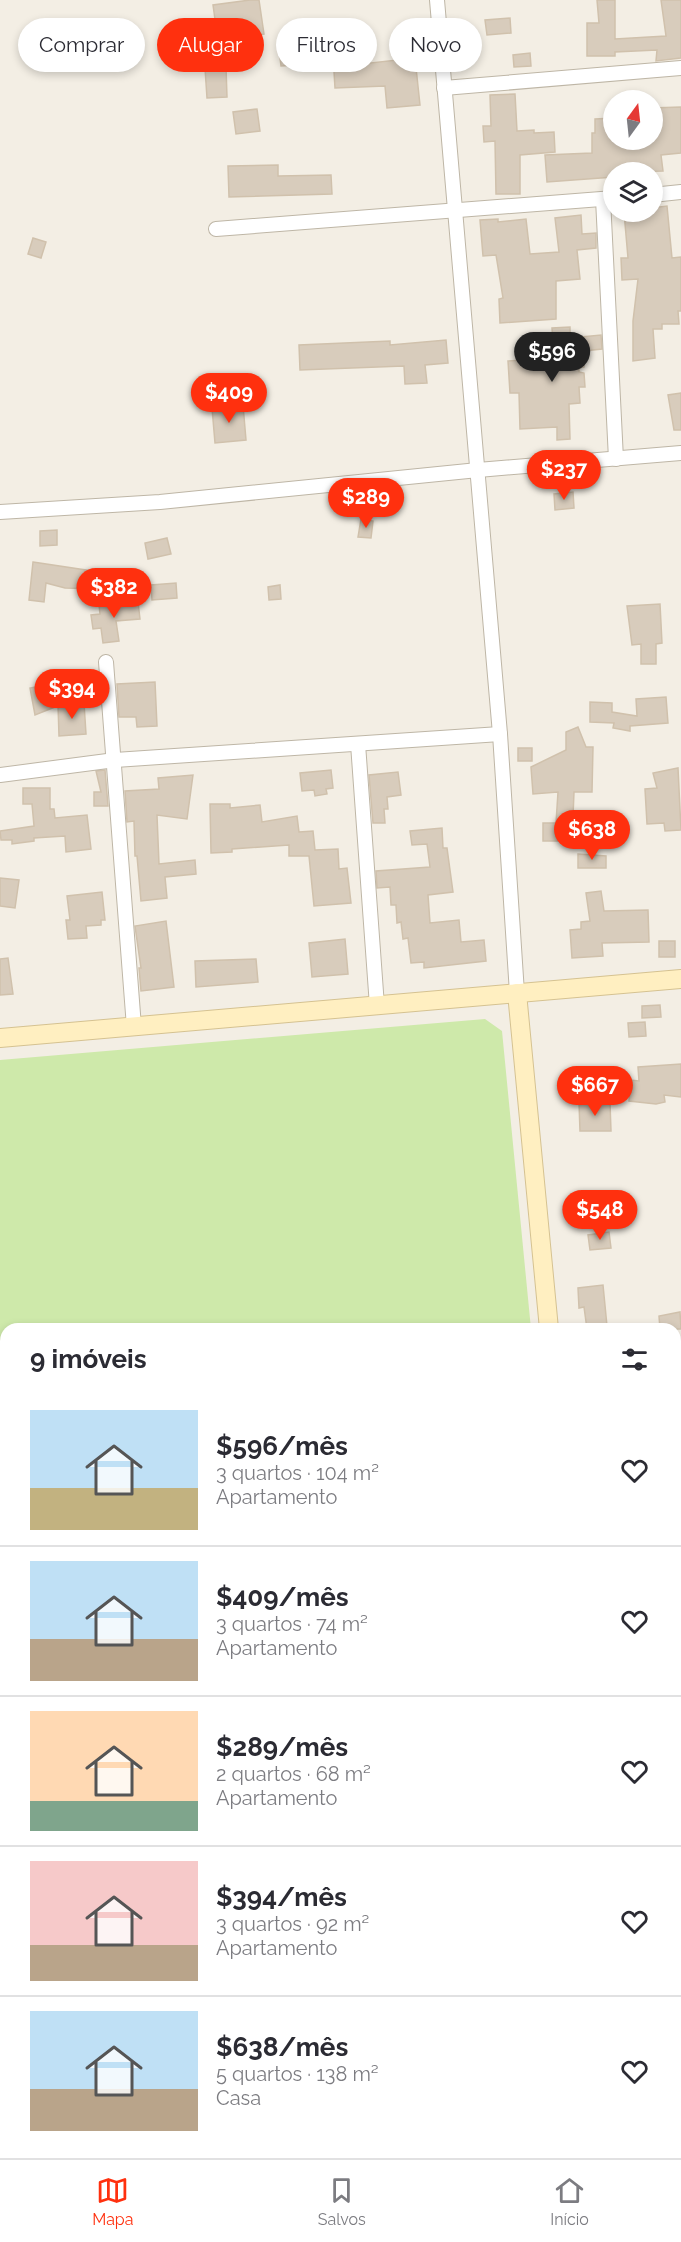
<!DOCTYPE html>
<html lang="pt">
<meta charset="utf-8">
<style>
:root{--surface:#fff;--page:#f2f2f3;--text:#2b2b33;--muted:#7c7c81;--line:#e1e1e2;--accent:#ff300e}
body{margin:0;font-family:Raleway,sans-serif;background:var(--page);color:var(--text);height:100vh;display:flex;flex-direction:column;font-size:22px;white-space:nowrap}
*{box-sizing:border-box;margin:0}
p{font-size:20px;color:var(--muted)}
.icon{flex:none;width:33px;height:33px;fill:none;stroke:currentColor;stroke-width:2;stroke-linecap:round;stroke-linejoin:round}
.map{position:relative;flex:1;overflow:hidden}
.drawer{position:absolute;left:0px;top:1323px;width:681px;height:836px;display:flex;flex-direction:column;background:var(--surface);border-radius:18px 18px 0 0;box-shadow:0 3px 9px #0003}
.drawer>*{flex:none}
.top-card{position:absolute;left:18px;top:18px;width:645px;height:54px;display:flex;gap:12px}
.needle{width:39px;rotate:15deg}
.buttons{position:absolute;left:603px;top:90px;display:grid;gap:12px}
.buttons a{display:grid;place-items:center;width:60px;height:60px;border-radius:50%;background:var(--surface);box-shadow:0 3px 9px #0003;font-size:30px}
.price{position:absolute;translate:-50% -51px;padding:0 14px;border-radius:21px;background:var(--accent);color:#fff;font-size:20px;line-height:39px;filter:drop-shadow(0 2px 3px #0008)}
.price::after{content:'';position:absolute;left:50%;top:36px;width:18px;height:14px;margin-left:-9px;background:inherit;clip-path:polygon(0 0,100% 0,50% 100%)}
.price.active{background:#222;color:#fff}
ul{padding:0;list-style:none}
li{display:flex;align-items:center;gap:18px;height:150px;padding:0 30px}
li+li{border-top:2px solid var(--line)}
li span{display:grid;place-items:center;flex:none;width:168px;height:120px;border-radius:0px;color:#555}
li>.icon{margin-inline-start:auto}
span .icon{width:72px;height:72px;fill:#fffc;stroke-width:1}
li b{font-size:26px}
h2{display:flex;justify-content:space-between;align-items:center;height:72px;padding:0 30px;font-size:26px}
.pill{padding:0 21px;border-radius:27px;background:var(--surface);box-shadow:0 3px 9px #0003;font-size:21px;line-height:54px}
.pill.active{background:var(--accent);color:#fff}
.tab-bar{display:flex;justify-content:space-around;align-items:center;height:84px;border-top:2px solid var(--line);background:var(--surface);font-size:16px;color:var(--muted)}
.tab-bar a{display:grid;justify-items:center;gap:3px}
.tab-bar .active{color:var(--accent)}
.map>svg:first-child{display:block}
.green{fill:#cee9aa}
.building{fill:#d8ccbc;stroke:#d0c1ac;stroke-width:1.5}
.lines{fill:none;stroke-linecap:round;stroke-linejoin:round}
.lane-casing{stroke:#beb6a6;stroke-width:9}
.street-casing{stroke:#beb6a6;stroke-width:16}
.secondary-casing{stroke:#d5c291;stroke-width:20}
.lane{stroke:#fff;stroke-width:7}
.street{stroke:#fff;stroke-width:14}
.secondary{stroke:#ffefc1;stroke-width:18}
</style>
<div class="map">
<svg width="681" height="2158" viewBox="0 0 681 2158">
<rect width="100%" height="100%" fill="#f3eee4"/>
<path class="green" d="M 485,1019 L 502,1031 L 531,1329 L 6,1329 L 6,1542 L 0,1540 L 0,1060 Z"/>
<g class="building">
<path d="M 250,0 L 259,0 L 264,34 L 218,41 L 213,5 Z"/>
<path d="M 597,0 L 615,0 L 615,39 L 666,36 L 661,0 L 681,0 L 681,58 L 656,61 L 657,50 L 615,52 L 615,56 L 587,56 L 587,23 L 599,23 Z"/>
<path d="M 510,18 L 511,33 L 487,35 L 485,20 Z"/>
<path d="M 295,48 L 297,65 L 281,66 L 279,49 Z"/>
<path d="M 361,53 L 362,64 L 415,58 L 420,105 L 387,108 L 385,86 L 335,88 L 333,55 Z"/>
<path d="M 530,53 L 531,66 L 514,67 L 513,55 Z"/>
<path d="M 226,67 L 227,97 L 207,98 L 205,68 Z"/>
<path d="M 515,94 L 517,131 L 534,130 L 534,133 L 554,132 L 555,152 L 520,155 L 520,194 L 496,194 L 495,141 L 484,142 L 483,126 L 491,126 L 490,95 Z"/>
<path d="M 681,107 L 681,153 L 661,155 L 663,171 L 614,172 L 614,177 L 547,182 L 545,155 L 592,153 L 592,133 L 595,133 L 595,119 L 614,118 L 614,140 L 652,140 L 652,108 Z"/>
<path d="M 257,109 L 260,131 L 236,134 L 233,112 Z"/>
<path d="M 278,165 L 278,176 L 331,175 L 332,194 L 229,197 L 228,166 Z"/>
<path d="M 667,206 L 672,258 L 681,257 L 681,311 L 678,311 L 679,324 L 662,324 L 662,329 L 653,329 L 655,358 L 633,361 L 633,321 L 638,279 L 622,280 L 621,258 L 628,258 L 624,212 L 652,212 L 652,208 Z"/>
<path d="M 581,215 L 582,234 L 596,233 L 596,248 L 577,250 L 580,279 L 556,281 L 556,319 L 500,323 L 499,299 L 503,298 L 496,255 L 483,256 L 480,220 L 498,219 L 498,222 L 526,219 L 530,254 L 559,252 L 555,218 Z"/>
<path d="M 33,238 L 46,242 L 41,258 L 28,254 Z"/>
<path d="M 570,327 L 570,338 L 601,335 L 602,349 L 583,351 L 584,367 L 579,368 L 579,372 L 584,373 L 585,387 L 579,387 L 580,403 L 569,404 L 570,439 L 557,440 L 557,427 L 520,429 L 519,393 L 510,393 L 508,361 L 554,358 L 552,328 Z"/>
<path d="M 446,340 L 448,363 L 425,365 L 427,383 L 405,384 L 404,366 L 300,370 L 299,345 L 390,341 L 390,345 Z"/>
<path d="M 681,393 L 681,430 L 674,430 L 668,395 Z"/>
<path d="M 243,405 L 246,440 L 215,443 L 212,408 Z"/>
<path d="M 573,492 L 574,508 L 555,510 L 554,494 Z"/>
<path d="M 361,519 L 373,521 L 371,538 L 358,537 Z"/>
<path d="M 57,530 L 57,545 L 40,546 L 40,531 Z"/>
<path d="M 167,538 L 171,554 L 148,559 L 145,543 Z"/>
<path d="M 33,562 L 99,572 L 98,589 L 65,588 L 46,583 L 44,602 L 29,600 Z"/>
<path d="M 176,583 L 177,598 L 152,600 L 151,585 Z"/>
<path d="M 280,585 L 281,599 L 269,600 L 268,587 Z"/>
<path d="M 138,602 L 140,619 L 116,621 L 119,641 L 103,643 L 101,628 L 93,629 L 91,615 L 100,614 L 99,605 Z"/>
<path d="M 660,604 L 662,643 L 656,644 L 656,664 L 641,664 L 641,644 L 632,645 L 627,606 Z"/>
<path d="M 155,682 L 157,726 L 137,727 L 136,717 L 119,717 L 117,684 Z"/>
<path d="M 51,684 L 55,707 L 35,715 L 30,688 Z"/>
<path d="M 666,697 L 668,723 L 630,726 L 630,731 L 613,728 L 614,723 L 590,722 L 590,702 L 612,703 L 612,712 L 637,716 L 636,699 Z"/>
<path d="M 84,703 L 86,734 L 59,736 L 58,705 Z"/>
<path d="M 578,727 L 586,747 L 593,747 L 592,792 L 574,792 L 572,841 L 543,841 L 543,823 L 556,823 L 558,792 L 533,794 L 531,767 L 566,750 L 566,732 Z"/>
<rect x="518" y="748" width="14" height="13"/>
<path d="M 678,768 L 681,830 L 665,831 L 664,823 L 647,824 L 645,789 L 657,788 L 653,773 Z"/>
<path d="M 105,770 L 108,806 L 94,806 L 94,792 L 101,792 L 96,771 Z"/>
<path d="M 331,770 L 333,788 L 326,789 L 327,794 L 315,796 L 314,790 L 302,791 L 300,773 Z"/>
<path d="M 398,772 L 401,795 L 387,797 L 388,809 L 384,809 L 385,823 L 373,823 L 369,775 Z"/>
<path d="M 193,775 L 187,819 L 157,815 L 159,864 L 195,860 L 196,874 L 165,877 L 167,898 L 141,901 L 137,856 L 135,856 L 134,821 L 127,822 L 125,791 L 159,789 L 158,778 Z"/>
<path d="M 23,788 L 50,788 L 50,809 L 54,809 L 55,818 L 87,815 L 91,849 L 66,852 L 65,836 L 34,838 L 34,841 L 12,844 L 12,840 L 1,840 L 0,831 L 34,826 L 32,804 L 23,804 Z"/>
<path d="M 210,804 L 230,804 L 230,808 L 260,805 L 262,822 L 297,816 L 299,832 L 313,831 L 315,850 L 338,849 L 339,869 L 347,868 L 351,903 L 314,906 L 309,856 L 289,856 L 289,845 L 232,849 L 232,852 L 211,853 Z"/>
<path d="M 442,828 L 443,848 L 447,848 L 453,892 L 428,895 L 430,923 L 459,920 L 461,942 L 484,940 L 486,961 L 424,968 L 424,962 L 411,963 L 408,938 L 403,939 L 401,922 L 397,923 L 396,905 L 391,905 L 390,887 L 377,888 L 376,871 L 430,867 L 427,844 L 412,845 L 410,831 Z"/>
<path d="M 578,854 L 606,856 L 606,868 L 578,868 Z"/>
<path d="M 0,878 L 19,880 L 15,908 L 0,906 Z"/>
<path d="M 601,891 L 604,911 L 648,910 L 649,942 L 602,943 L 603,956 L 572,958 L 570,930 L 581,929 L 581,922 L 590,921 L 586,893 Z"/>
<path d="M 102,892 L 105,920 L 101,920 L 101,925 L 86,926 L 87,938 L 68,939 L 66,920 L 70,920 L 67,896 Z"/>
<path d="M 166,921 L 174,987 L 141,991 L 139,968 L 141,968 L 135,926 Z"/>
<path d="M 345,939 L 348,974 L 312,977 L 309,943 Z"/>
<rect x="659" y="941" width="16" height="16"/>
<path d="M 8,958 L 13,994 L 0,995 L 0,959 Z"/>
<path d="M 256,959 L 258,982 L 196,987 L 195,961 Z"/>
<path d="M 660,1005 L 661,1017 L 642,1018 L 642,1006 Z"/>
<path d="M 645,1022 L 646,1036 L 629,1037 L 628,1023 Z"/>
<path d="M 681,1064 L 681,1097 L 664,1095 L 665,1102 L 656,1104 L 629,1101 L 631,1080 L 639,1081 L 638,1067 Z"/>
<path d="M 579,1103 L 610,1103 L 611,1131 L 580,1131 Z"/>
<path d="M 609,1232 L 611,1248 L 590,1250 L 588,1235 Z"/>
<path d="M 603,1285 L 607,1326 L 603,1326 L 604,1329 L 587,1329 L 584,1307 L 579,1308 L 578,1288 Z"/>
<path d="M 680,1312 L 681,1329 L 660,1329 L 659,1316 Z"/>
</g>
<g class="lines">
<defs>
<path id="lane" d="M 675,2094 L 681,2094"/>
<g id="street">
<path d="M 437,0 L 500,734 L 517,993"/>
<path d="M 444,88 L 681,68"/>
<path d="M 652,195 L 681,192"/>
<path d="M 603,199 L 616,459"/>
<path d="M 216,229 L 614,198"/>
<path d="M 0,512 L 160,502 L 478,470 L 681,453"/>
<path d="M 106,662 L 134,1027"/>
<path d="M 358,744 L 377,1006"/>
<path d="M 0,775 L 115,760 L 500,734"/>
<path d="M 675,1515 L 681,1515"/>
<path d="M 0,1582 L 6,1581"/>
<path d="M 0,1725 L 6,1724"/>
<path d="M 675,1777 L 681,1777"/>
<path d="M 0,1866 L 6,1865"/>
<path d="M 0,2009 L 6,2080"/>
<path d="M 675,2043 L 681,2042"/>
<path d="M 0,2097 L 6,2096"/>
<path d="M 12,2152 L 12,2158"/>
<path d="M 320,2152 L 320,2158"/>
<path d="M 164,2158 L 165,2152"/>
</g>
<g id="secondary">
<path d="M 517,993 L 549,1329"/>
<path d="M 0,1038 L 681,979"/>
<path d="M 628,2152 L 628,2158"/>
</g>
</defs>
<use href="#lane" class="lane-casing"/>
<use href="#street" class="street-casing"/>
<use href="#secondary" class="secondary-casing"/>
<use href="#lane" class="lane"/>
<use href="#street" class="street"/>
<use href="#secondary" class="secondary"/>
</g>
</svg>
<div class="buttons">
<a><svg class="needle" viewBox="-14 -14 28 28"><path d="M0-13l5 13h-10z" fill="#e53935"/><path d="M0 13l5-13h-10z" fill="#7c7c81"/></svg></a>
<a><svg class="icon" aria-label="layers" viewBox="0 0 24 24"><path d="M12 4l9 5-9 5-9-5zM3 14l9 5 9-5"/></svg></a>
</div>
<b class="price active" style="left:552px;top:383px">$596</b>
<b class="price" style="left:229px;top:424px">$409</b>
<b class="price" style="left:564px;top:501px">$237</b>
<b class="price" style="left:366px;top:529px">$289</b>
<b class="price" style="left:114px;top:619px">$382</b>
<b class="price" style="left:72px;top:720px">$394</b>
<b class="price" style="left:592px;top:861px">$638</b>
<b class="price" style="left:595px;top:1117px">$667</b>
<b class="price" style="left:600px;top:1241px">$548</b>
<div class="top-card">
<a class="pill">Comprar</a>
<a class="pill active">Alugar</a>
<a class="pill">Filtros</a>
<a class="pill">Novo</a>
</div>
<section class="drawer">
<h2>9 imóveis<svg class="icon" aria-label="filters" viewBox="0 0 24 24"><path d="M4 7h16M4 17h16"/><circle cx="9" cy="7" r="2"/><circle cx="15" cy="17" r="2"/></svg></h2>
<ul>
<li><span style="background:linear-gradient(#bfe0f5 65%,#c2b280 0)"><svg class="icon" aria-label="home" viewBox="0 0 24 24"><path d="M3 11l9-7 9 7M6 9v11h12V9"/></svg></span><div><b>$596/mês</b><p>3 quartos · 104 m²</p><p>Apartamento</p></div><svg class="icon" aria-label="heart" viewBox="0 0 24 24"><path d="M12 20l-8-8c-3-5 5-10 8-4 3-6 11-1 8 4z"/></svg></li>
<li><span style="background:linear-gradient(#bfe0f5 65%,#b9a48a 0)"><svg class="icon" aria-label="home" viewBox="0 0 24 24"><path d="M3 11l9-7 9 7M6 9v11h12V9"/></svg></span><div><b>$409/mês</b><p>3 quartos · 74 m²</p><p>Apartamento</p></div><svg class="icon" aria-label="heart" viewBox="0 0 24 24"><path d="M12 20l-8-8c-3-5 5-10 8-4 3-6 11-1 8 4z"/></svg></li>
<li><span style="background:linear-gradient(#ffd9b3 75%,#7fa58c 0)"><svg class="icon" aria-label="home" viewBox="0 0 24 24"><path d="M3 11l9-7 9 7M6 9v11h12V9"/></svg></span><div><b>$289/mês</b><p>2 quartos · 68 m²</p><p>Apartamento</p></div><svg class="icon" aria-label="heart" viewBox="0 0 24 24"><path d="M12 20l-8-8c-3-5 5-10 8-4 3-6 11-1 8 4z"/></svg></li>
<li><span style="background:linear-gradient(#f6c9c9 70%,#b9a48a 0)"><svg class="icon" aria-label="home" viewBox="0 0 24 24"><path d="M3 11l9-7 9 7M6 9v11h12V9"/></svg></span><div><b>$394/mês</b><p>3 quartos · 92 m²</p><p>Apartamento</p></div><svg class="icon" aria-label="heart" viewBox="0 0 24 24"><path d="M12 20l-8-8c-3-5 5-10 8-4 3-6 11-1 8 4z"/></svg></li>
<li><span style="background:linear-gradient(#bfe0f5 65%,#b9a48a 0)"><svg class="icon" aria-label="home" viewBox="0 0 24 24"><path d="M3 11l9-7 9 7M6 9v11h12V9"/></svg></span><div><b>$638/mês</b><p>5 quartos · 138 m²</p><p>Casa</p></div><svg class="icon" aria-label="heart" viewBox="0 0 24 24"><path d="M12 20l-8-8c-3-5 5-10 8-4 3-6 11-1 8 4z"/></svg></li>
</ul>
</section>
</div>
<nav class="tab-bar">
<a class="active"><svg class="icon" aria-label="map" viewBox="0 0 24 24"><path d="M3 6l6-2 6 2 6-2v14l-6 2-6-2-6 2zM9 4v14M15 6v14"/></svg>Mapa</a>
<a><svg class="icon" aria-label="saved" viewBox="0 0 24 24"><path d="M7 4h10v16l-5-4-5 4z"/></svg>Salvos</a>
<a><svg class="icon" aria-label="home" viewBox="0 0 24 24"><path d="M3 11l9-7 9 7M6 9v11h12V9"/></svg>Início</a>
</nav>
